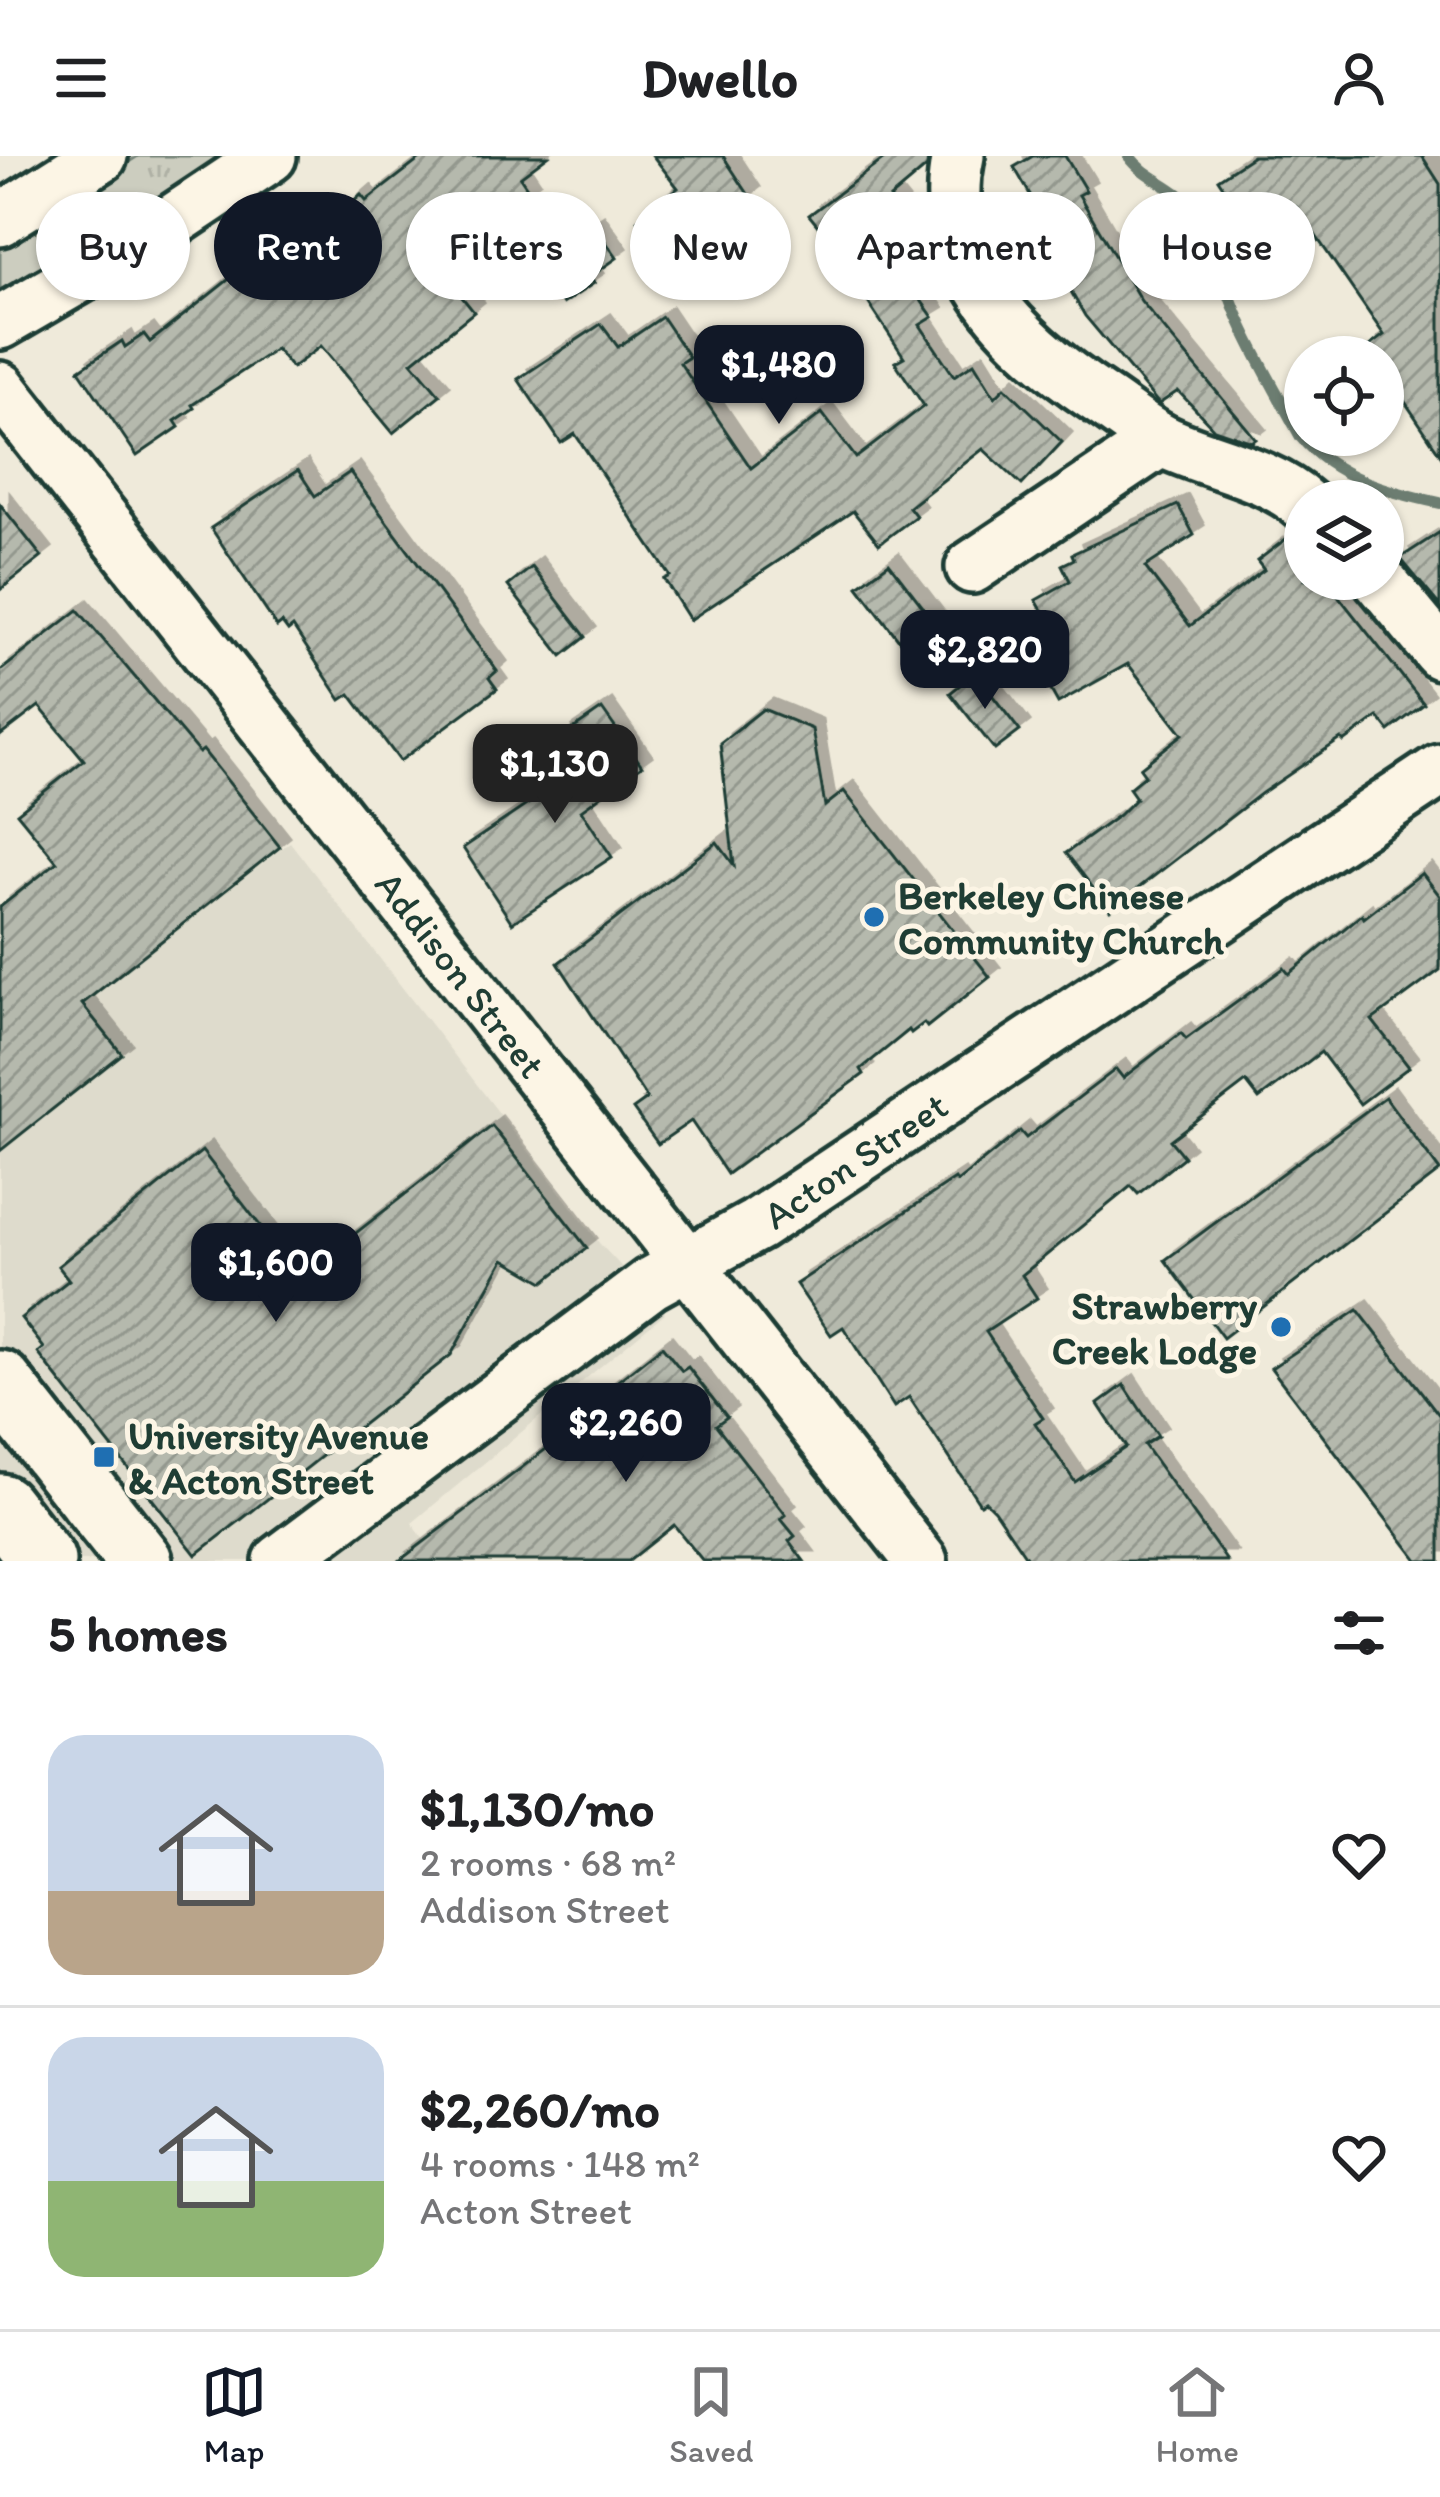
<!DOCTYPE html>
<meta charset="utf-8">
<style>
:root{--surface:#fff;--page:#f2f2f2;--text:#202124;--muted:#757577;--line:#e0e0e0;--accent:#111827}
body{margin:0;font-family:Itim,sans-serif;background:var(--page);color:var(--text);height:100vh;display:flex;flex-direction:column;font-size:45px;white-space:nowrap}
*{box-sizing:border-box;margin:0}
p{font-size:39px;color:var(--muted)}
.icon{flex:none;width:66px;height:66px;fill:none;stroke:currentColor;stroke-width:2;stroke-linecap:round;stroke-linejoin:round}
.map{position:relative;height:1405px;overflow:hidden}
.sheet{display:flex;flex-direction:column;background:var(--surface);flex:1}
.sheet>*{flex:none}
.top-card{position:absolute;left:36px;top:36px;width:1368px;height:108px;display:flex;gap:24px}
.tools{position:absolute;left:1284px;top:180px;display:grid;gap:24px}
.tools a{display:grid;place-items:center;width:120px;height:120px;border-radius:50%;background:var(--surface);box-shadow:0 3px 9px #0004;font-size:60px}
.price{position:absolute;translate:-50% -102px;padding:0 27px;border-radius:24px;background:var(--accent);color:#fff;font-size:39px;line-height:78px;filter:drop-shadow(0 3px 6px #0008)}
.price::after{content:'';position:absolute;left:50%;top:72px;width:36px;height:27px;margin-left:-18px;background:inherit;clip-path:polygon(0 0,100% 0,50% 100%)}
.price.selected{background:#222;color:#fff}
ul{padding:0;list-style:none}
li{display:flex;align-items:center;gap:36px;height:300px;padding:0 48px}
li+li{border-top:3px solid var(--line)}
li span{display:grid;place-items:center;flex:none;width:336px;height:240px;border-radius:36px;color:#555}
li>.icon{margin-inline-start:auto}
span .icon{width:144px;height:144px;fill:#fffc;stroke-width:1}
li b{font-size:51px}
h2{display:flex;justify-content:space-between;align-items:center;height:144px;padding:0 48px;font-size:51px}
.pill{padding:0 42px;border-radius:54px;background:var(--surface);box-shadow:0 3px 9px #0004;font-size:42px;line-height:108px}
.pill.selected{background:var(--accent);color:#fff}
header{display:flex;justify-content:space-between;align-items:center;height:156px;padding:0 48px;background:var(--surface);font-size:54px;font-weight:700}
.dock{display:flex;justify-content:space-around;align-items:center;height:168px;border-top:3px solid var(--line);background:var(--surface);font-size:33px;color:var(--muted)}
.dock a{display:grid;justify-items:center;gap:6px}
.dock .selected{color:var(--accent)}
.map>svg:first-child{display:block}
.built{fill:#dedbcc}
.grass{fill:url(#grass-tufts);stroke:#76857a;stroke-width:3}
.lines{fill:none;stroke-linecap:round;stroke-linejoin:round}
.stream{stroke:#6c7d71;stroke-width:12}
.building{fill:url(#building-hatch);stroke:#1f3d34;stroke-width:3;filter:url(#shadow)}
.minor-casing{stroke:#1f3d34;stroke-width:60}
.major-casing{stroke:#1f3d34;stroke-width:72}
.minor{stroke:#fcf5e5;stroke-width:51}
.major{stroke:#fcf5e5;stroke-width:63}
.poi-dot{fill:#1f6fb2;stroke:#fcf5e5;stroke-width:4.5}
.labels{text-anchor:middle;stroke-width:10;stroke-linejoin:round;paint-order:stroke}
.poi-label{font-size:39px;font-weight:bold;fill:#1f3d34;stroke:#fcf5e5;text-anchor:start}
.street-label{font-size:39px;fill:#1f3d34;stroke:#fcf5e5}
</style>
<header><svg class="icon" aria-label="menu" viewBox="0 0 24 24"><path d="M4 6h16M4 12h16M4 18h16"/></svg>Dwello<svg class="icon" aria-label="person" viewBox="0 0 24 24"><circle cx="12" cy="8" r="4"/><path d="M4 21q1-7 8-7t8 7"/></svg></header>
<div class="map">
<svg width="1440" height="1405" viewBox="0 0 1440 1405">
<defs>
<pattern id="grass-tufts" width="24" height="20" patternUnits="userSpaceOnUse" patternTransform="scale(3)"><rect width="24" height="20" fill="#cccdbf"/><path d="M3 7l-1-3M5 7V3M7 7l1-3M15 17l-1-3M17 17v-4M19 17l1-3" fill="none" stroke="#afb1a5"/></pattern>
<pattern id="building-hatch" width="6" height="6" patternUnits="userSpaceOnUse" patternTransform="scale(3)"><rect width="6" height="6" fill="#b5b9ad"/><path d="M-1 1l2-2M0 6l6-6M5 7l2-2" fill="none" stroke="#93988e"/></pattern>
<filter id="shadow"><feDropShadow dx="10" dy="-10" stdDeviation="0" flood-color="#0004"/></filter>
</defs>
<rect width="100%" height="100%" fill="#efeada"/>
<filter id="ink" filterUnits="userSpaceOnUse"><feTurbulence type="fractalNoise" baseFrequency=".00833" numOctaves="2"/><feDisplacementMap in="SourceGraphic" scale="24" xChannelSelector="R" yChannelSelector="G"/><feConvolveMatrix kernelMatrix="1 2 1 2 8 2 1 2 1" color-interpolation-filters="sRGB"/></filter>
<g filter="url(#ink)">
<path class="built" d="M 290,686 L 600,1088 L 665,1157 L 412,1367 L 439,1405 L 0,1405 L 0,874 L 83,848 Z"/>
<path class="grass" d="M 138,0 L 243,0 L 0,138 L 0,91 Z"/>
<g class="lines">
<path class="stream" d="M 1129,0 C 1146,24 1176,29 1192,53 C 1213,85 1222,122 1236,156 C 1254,199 1279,240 1301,281 C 1335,322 1389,336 1440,347"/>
</g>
<g class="building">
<path d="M 424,0 L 548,0 L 520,21 L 530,36 L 473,80 L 478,86 L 441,115 L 474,156 L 412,206 L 440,239 L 393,277 L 321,190 L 292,212 L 276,193 L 192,249 L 194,252 L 175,265 L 179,271 L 137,300 L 79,214 L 122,185 L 125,191 L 144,178 L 150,186 L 233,120 L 244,135 L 250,130 L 253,133 L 361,39 L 366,45 Z"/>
<path d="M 653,0 L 723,0 L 750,41 L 701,79 L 708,89 L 676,114 L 637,64 L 678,32 Z"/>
<path d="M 888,0 L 928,0 L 927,11 L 890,42 L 899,53 L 880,69 L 926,139 L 920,143 L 933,161 L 920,169 L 954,220 L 974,207 L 995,241 L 1005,231 L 1062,286 L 1022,329 L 983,293 L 909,351 L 916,360 L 879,388 L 853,355 L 690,464 L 664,423 L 670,420 L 575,278 L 561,287 L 518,223 L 601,168 L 618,191 L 662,161 L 689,201 L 680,207 L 751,312 L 822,257 L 856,302 L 924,250 L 895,206 L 904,201 L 856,128 L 862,124 L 809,59 Z"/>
<path d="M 1033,0 L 1065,0 L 1086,35 L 1079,39 L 1141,145 L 1256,283 L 1252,286 L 1214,273 L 1178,235 L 1159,248 L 1085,160 L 1044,89 L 1056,83 L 1014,11 Z"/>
<path d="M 1253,0 L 1422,0 L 1440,28 L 1440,298 L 1383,213 L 1383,201 L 1375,201 L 1368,191 L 1384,179 L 1296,51 L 1255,79 L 1218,23 Z"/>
<path d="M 594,69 L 617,102 L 590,121 L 594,127 L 563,148 L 537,108 Z"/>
<path d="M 298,314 L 315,340 L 350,316 L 497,515 L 489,522 L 497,533 L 400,605 L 350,538 L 341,544 L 293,471 L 288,475 L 282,467 L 277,471 L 211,372 Z"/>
<path d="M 0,348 L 42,401 L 0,434 Z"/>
<path d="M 1178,349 L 1194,379 L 1145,411 L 1190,470 L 1264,414 L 1257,405 L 1287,382 L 1305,405 L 1305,423 L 1325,423 L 1424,548 L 1389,575 L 1378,561 L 1344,586 L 1341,583 L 1262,637 L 1110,754 L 1066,697 L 1119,659 L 1136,642 L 1129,632 L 1145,619 L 1140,612 L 1183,578 L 1128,508 L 1058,547 L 1021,480 L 1048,465 L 1036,444 L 1070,425 L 1062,409 L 1074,403 L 1072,398 Z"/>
<path d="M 1440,376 L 1440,450 L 1400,402 Z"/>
<path d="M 889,407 L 936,468 L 905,492 L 858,430 Z"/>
<path d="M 532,411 L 586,481 L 562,500 L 508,430 Z"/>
<path d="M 78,454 L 199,597 L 203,594 L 280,691 L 82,848 L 122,898 L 0,995 L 0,751 L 57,706 L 17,657 L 84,604 L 39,550 L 0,580 L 0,515 Z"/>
<path d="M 975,517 L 1020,575 L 995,594 L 950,537 Z"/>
<path d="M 602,553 L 642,610 L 581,654 L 612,701 L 512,767 L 463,692 L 584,610 L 563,580 Z"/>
<path d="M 763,553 L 812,573 L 825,650 L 844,635 L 990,821 L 927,871 L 924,867 L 911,877 L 909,874 L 861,913 L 864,918 L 727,1018 L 691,965 L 658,988 L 633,953 L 647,943 L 558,807 L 717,686 L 734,709 L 720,587 Z"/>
<path d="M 1422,717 L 1440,740 L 1440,814 L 1372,864 L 1409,911 L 1360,948 L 1321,896 L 1259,943 L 1246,926 L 1170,984 L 1184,1001 L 1138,1038 L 1131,1030 L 1022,1119 L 1037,1142 L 986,1176 L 1043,1262 L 1035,1267 L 1075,1326 L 1126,1291 L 1098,1248 L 1124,1229 L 1158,1280 L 1144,1289 L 1227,1405 L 1029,1405 L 994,1354 L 985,1345 L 980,1348 L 909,1241 L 894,1251 L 843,1171 L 831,1179 L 796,1128 L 955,1023 L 957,1026 L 1020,975 L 1026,982 L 1116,913 L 1123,922 L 1181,877 L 1186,883 L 1284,812 L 1289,818 L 1362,758 L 1364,762 Z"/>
<path d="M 1385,941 L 1440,1015 L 1223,1182 L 1165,1104 Z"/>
<path d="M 492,970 L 587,1092 L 544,1126 L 504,1103 L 451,1199 L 196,1399 L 38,1197 L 44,1192 L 21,1162 L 69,1124 L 58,1110 L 202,995 L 300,1121 Z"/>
<path d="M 1358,1154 L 1440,1260 L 1440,1405 L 1418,1405 L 1271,1212 Z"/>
<path d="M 662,1190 L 682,1215 L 688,1211 L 727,1261 L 716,1269 L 786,1359 L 781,1363 L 795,1380 L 789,1385 L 804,1405 L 703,1405 L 674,1369 L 629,1405 L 399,1405 L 558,1284 L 553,1276 Z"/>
</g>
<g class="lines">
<defs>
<g id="minor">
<path d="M 958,0 C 934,112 1017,188 1102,244 C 1122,257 1142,274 1163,285 C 1208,307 1267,315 1305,349"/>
<path d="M 0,64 L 101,0"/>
<path d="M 0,167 L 153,78 L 270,0"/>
<path d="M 0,232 L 921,1405"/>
<path d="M 972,411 L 1161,284"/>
<path d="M 1379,423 L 1440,497"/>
<path d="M 280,1405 L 650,1128 L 757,1069 L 1440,614"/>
</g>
<g id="major">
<path d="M 0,1227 L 140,1405"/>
<path d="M 0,1350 L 43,1405"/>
</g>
</defs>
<use href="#minor" class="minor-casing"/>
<use href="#major" class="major-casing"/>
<use href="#minor" class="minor"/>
<use href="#major" class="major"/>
</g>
</g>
<g class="poi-dot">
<circle cx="874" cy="761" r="12"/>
<circle cx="1281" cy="1171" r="12"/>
<rect x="92" y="1289" width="24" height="24" rx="6"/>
</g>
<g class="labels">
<g class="poi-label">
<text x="898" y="753">Berkeley Chinese<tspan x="898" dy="45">Community Church</tspan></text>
<text x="1257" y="1163" text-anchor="end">Strawberry<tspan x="1257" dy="45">Creek Lodge</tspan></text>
<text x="128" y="1293">University Avenue<tspan x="128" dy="45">&amp; Acton Street</tspan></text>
</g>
<g class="street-label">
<text transform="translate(461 818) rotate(52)" y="14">Addison Street</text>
<text transform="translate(855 1004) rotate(-34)" y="14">Acton Street</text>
</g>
</g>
</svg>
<div class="tools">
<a><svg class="icon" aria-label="locate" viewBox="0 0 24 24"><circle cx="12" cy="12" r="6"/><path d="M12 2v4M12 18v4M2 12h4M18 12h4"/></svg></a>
<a><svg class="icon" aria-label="layers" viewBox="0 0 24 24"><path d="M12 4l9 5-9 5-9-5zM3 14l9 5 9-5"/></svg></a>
</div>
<b class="price" style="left:779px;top:271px">$1,480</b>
<b class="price" style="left:985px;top:556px">$2,820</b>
<b class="price selected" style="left:555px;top:670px">$1,130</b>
<b class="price" style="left:276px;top:1169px">$1,600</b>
<b class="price" style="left:626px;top:1329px">$2,260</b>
<div class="top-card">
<a class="pill">Buy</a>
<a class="pill selected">Rent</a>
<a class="pill">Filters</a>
<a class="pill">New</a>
<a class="pill">Apartment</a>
<a class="pill">House</a>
</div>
</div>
<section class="sheet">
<h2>5 homes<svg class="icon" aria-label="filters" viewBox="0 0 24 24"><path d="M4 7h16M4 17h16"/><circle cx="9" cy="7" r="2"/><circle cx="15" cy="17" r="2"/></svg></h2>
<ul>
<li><span style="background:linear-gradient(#c9d6e8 65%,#b9a48a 0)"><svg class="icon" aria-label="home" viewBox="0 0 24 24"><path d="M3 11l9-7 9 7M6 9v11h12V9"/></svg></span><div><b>$1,130/mo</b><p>2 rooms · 68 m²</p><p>Addison Street</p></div><svg class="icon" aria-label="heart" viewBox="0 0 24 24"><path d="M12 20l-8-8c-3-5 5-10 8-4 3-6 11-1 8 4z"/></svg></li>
<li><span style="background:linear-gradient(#c9d6e8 60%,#8fb573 0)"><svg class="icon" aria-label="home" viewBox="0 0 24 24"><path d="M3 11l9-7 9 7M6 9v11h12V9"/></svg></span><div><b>$2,260/mo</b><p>4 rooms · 148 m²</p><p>Acton Street</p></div><svg class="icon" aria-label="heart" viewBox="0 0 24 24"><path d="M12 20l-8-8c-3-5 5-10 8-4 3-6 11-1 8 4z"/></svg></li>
</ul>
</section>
<nav class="dock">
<a class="selected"><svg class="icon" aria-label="map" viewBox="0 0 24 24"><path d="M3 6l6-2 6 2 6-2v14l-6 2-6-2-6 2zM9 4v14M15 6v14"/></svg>Map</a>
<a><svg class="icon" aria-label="saved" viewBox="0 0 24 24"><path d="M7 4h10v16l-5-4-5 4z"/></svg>Saved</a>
<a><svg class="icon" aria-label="home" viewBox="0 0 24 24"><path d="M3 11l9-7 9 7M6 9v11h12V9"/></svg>Home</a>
</nav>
